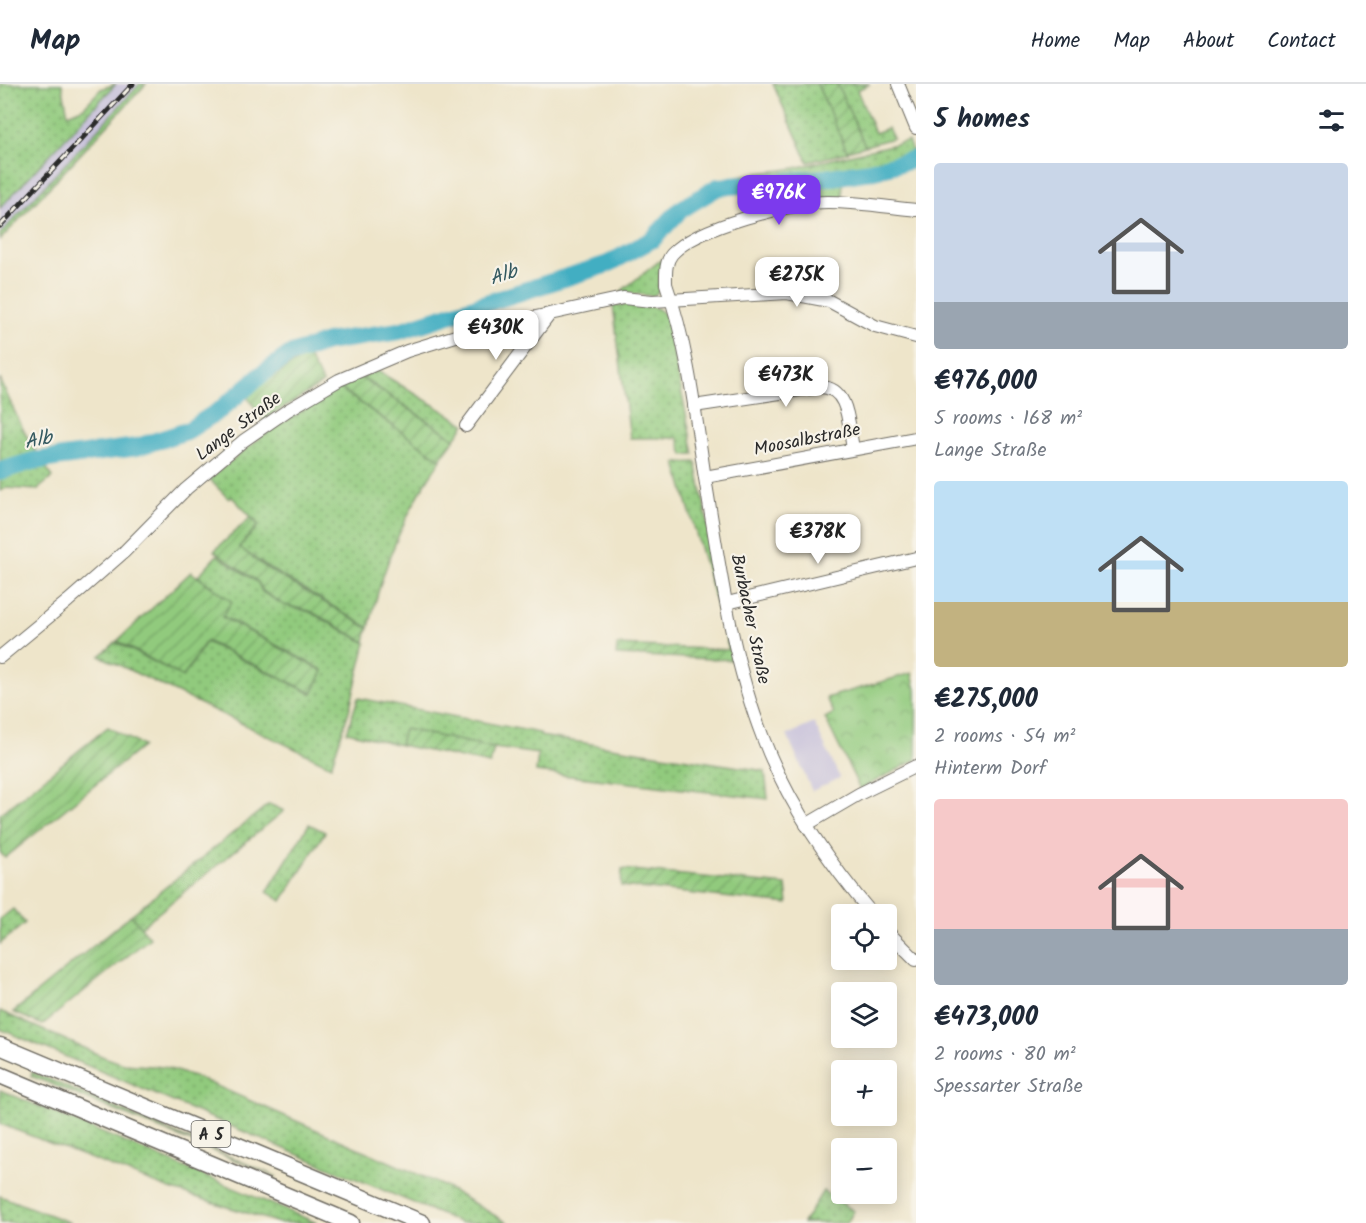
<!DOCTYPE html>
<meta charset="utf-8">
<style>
:root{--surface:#fff;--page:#f2f2f3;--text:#1f2937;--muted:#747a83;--line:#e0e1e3;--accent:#7c3aed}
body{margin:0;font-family:Kalam,sans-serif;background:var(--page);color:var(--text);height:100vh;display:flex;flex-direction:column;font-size:22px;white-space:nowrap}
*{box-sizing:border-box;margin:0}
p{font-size:20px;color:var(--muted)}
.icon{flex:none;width:33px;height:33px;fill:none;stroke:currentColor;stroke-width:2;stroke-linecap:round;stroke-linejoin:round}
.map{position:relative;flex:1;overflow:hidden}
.sheet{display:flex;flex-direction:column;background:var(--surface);width:450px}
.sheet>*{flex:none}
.tools{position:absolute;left:831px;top:820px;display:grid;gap:12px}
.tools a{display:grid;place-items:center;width:66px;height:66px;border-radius:6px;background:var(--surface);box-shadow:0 3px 15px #0003;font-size:30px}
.price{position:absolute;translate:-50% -51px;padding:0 14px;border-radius:12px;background:#fff;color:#222;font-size:20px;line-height:39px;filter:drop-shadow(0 2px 3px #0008)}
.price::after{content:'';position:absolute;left:50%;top:36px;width:18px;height:14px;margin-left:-9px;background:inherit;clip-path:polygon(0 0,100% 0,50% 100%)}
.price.selected{background:var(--accent);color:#fff}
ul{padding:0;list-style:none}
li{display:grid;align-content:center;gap:12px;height:318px;padding:0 18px}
li span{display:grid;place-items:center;height:186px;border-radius:6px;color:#555}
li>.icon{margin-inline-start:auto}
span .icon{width:108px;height:108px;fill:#fffc;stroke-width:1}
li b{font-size:26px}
h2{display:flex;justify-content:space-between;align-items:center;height:72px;padding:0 18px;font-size:26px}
header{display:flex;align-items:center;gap:36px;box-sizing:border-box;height:84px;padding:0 30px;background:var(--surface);border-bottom:2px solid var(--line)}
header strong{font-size:28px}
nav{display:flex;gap:33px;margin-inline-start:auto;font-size:21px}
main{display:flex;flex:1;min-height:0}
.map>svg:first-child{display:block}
.industrial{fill:#c6c0da}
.grass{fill:url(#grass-dots);stroke:#5e7a54;stroke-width:1.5}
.park{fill:url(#park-crowns);stroke:#5e7a54;stroke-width:1.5}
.garden{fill:url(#garden-furrows);stroke:#5e7a54;stroke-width:1.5}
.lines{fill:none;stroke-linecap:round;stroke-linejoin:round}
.river{stroke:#43aec2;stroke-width:18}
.minor-casing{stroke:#6f6c63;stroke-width:14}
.highway-casing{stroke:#6f6c63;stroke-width:19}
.minor{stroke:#fff;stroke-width:12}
.highway{stroke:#fff;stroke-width:16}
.rail-casing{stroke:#2b2b2b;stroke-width:5}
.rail{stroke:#f7f3e8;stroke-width:3;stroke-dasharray:9;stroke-linecap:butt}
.labels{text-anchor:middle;stroke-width:4.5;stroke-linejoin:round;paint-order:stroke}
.shield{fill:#f7f3e8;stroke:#686764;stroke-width:1.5}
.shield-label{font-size:16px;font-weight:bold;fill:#2b2b2b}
.street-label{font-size:18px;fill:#2b2b2b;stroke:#f7f3e8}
.water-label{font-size:20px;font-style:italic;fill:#335960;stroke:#f7f3e8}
</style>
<header>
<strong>Map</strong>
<nav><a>Home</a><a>Map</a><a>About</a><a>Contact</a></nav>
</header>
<main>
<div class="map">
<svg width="916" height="1139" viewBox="0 0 916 1139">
<defs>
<pattern id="grass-dots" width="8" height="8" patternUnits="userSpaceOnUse" patternTransform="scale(1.5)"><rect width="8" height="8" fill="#91ca7d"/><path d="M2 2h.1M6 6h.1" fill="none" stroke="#77a467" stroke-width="1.8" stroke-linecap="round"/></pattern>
<pattern id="park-crowns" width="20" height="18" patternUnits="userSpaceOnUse" patternTransform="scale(1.5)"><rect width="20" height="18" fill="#91ca7d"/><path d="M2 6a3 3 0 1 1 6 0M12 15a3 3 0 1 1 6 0" fill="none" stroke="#77a467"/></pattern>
<pattern id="garden-furrows" width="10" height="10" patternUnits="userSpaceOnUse" patternTransform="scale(1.5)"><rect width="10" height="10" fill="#91ca7d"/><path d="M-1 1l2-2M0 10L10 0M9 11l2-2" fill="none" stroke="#77a467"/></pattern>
</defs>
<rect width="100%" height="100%" fill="#f7f3e8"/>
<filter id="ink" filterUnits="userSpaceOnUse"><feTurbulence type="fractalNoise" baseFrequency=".0167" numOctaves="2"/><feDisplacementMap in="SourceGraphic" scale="12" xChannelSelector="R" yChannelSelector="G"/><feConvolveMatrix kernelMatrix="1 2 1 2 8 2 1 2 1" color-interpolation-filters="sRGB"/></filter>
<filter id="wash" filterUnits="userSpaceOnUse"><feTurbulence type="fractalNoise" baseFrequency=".008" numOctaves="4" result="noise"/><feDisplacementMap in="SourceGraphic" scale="24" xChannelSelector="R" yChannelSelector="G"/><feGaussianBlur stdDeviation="1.35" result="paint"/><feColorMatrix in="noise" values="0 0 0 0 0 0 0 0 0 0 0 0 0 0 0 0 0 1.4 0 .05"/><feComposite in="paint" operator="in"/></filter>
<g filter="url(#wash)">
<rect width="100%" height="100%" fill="#eee5ca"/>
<g class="industrial">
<path d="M 116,0 L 140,0 L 0,150 L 0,124 Z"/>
<path d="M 814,639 L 840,694 L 812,707 L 787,651 Z"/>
</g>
<g class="grass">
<path d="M 0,0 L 62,0 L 68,30 L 84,23 L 101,5 L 116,0 L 0,124 Z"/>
<path d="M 140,0 L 146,0 L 0,156 L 0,150 Z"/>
<path d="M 773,0 L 817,0 L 848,68 L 808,78 Z"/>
<path d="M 837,0 L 870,0 L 857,6 L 875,49 L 888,44 L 893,54 L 865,62 Z"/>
<path d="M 908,57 L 912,67 L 916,65 L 916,72 C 857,89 798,96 737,99 L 737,92 L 795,84 Z"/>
<path d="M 662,175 L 658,208 L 653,212 L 620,208 Z"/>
<path d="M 629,220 L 657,224 L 666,231 L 694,370 L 683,371 L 678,354 L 630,354 L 613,222 Z"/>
<path d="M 376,286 L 465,340 L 455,355 L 362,293 Z"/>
<path d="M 0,295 C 16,331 29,362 53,393 L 37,406 L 6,404 L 0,407 Z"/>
<path d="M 339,304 L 441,376 C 405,426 382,485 369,544 L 267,483 L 239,463 L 259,441 L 232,413 L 229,415 L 209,395 L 266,349 Z"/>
<path d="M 696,378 L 732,566 L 729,566 L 676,379 Z"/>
<path d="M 217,471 L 258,499 L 262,508 L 284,521 L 310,528 L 366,559 L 349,627 L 331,682 L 100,572 L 116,558 L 183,593 L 206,558 L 312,610 L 323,586 L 222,532 L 232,518 L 198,492 Z"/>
<path d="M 358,614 L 540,649 L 540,652 L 765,687 L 768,715 L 536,688 L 538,670 L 494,664 L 404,645 L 400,661 L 347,648 Z"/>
<path d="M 269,720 L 284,727 L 141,843 L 131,831 Z"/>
<path d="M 309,740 L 325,748 L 282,817 L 267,808 Z"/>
<path d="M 13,825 L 25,839 L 0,860 L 0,835 Z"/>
<path d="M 0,927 L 104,973 L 124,980 L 164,983 L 203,996 L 442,1101 L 508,1139 L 461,1139 L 0,945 Z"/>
<path d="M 32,988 L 277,1093 L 31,992 Z"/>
<path d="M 0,1006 L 317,1139 L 279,1139 L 170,1105 L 0,1040 Z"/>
<path d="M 823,1107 L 854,1127 L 847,1139 L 803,1139 Z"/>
<path d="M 0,1112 L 71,1139 L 0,1139 Z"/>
</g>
<g class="park">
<path d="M 843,96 L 842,114 L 772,123 L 770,105 Z"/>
<path d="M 912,589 L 916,606 L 916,676 L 860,705 L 825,634 L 834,629 L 826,614 Z"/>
</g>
<g class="garden">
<path d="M 817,0 L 837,0 L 865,62 L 847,67 Z"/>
<path d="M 307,271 L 323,299 L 264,336 L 245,310 Z"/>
<path d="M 360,293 L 455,355 L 440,375 L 339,303 Z"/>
<path d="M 251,433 L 258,441 L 239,463 L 266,484 L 368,544 L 365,558 L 310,527 L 284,521 L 263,507 L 258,498 L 214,467 Z"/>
<path d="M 191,488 L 232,518 L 222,533 L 323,587 L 312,609 L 206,557 L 183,593 L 117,557 Z"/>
<path d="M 617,561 L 732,566 L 735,576 L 616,571 Z"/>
<path d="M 108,643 L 143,662 L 5,774 L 0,768 L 0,730 Z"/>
<path d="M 404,645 L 494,664 L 490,680 L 400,661 Z"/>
<path d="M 622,785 L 786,801 L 788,820 L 621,802 Z"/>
<path d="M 131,831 L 150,854 L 42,941 L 13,928 Z"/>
</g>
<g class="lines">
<path class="river" d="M 0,387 L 33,377 L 137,363 L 187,347 L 220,326 L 262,290 L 289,271 L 327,258 L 399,247 L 608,180 L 653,155 L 680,126 L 718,103 L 826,94 L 870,87 L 916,75"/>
</g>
</g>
<g filter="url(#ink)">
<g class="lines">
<defs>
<g id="minor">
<path d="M 898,0 L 916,44"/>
<path d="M 694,322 L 820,303 C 850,303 848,342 853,364"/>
<path d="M 466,342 L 550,230"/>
<path d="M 705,393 L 916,354"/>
<path d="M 727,519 L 916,474"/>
<path d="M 0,573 L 68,517 L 124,468 L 186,405 L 243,357 L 288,326 L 339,296 L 407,267 L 472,247 L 623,214 L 652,217 L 787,209 L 829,217 L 875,242 L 916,253"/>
<path d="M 806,741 L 859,710 L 916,682"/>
<path d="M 873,831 C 828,778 788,720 763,654 C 730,570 719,477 704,388 C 695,326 687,259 666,200 C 666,190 665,178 672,170 C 696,143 793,118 828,118 C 858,118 887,123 916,126"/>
<path d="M 886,846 L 916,876"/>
</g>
<g id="highway">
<path d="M 0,962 L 422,1139"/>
<path d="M 0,991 L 351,1139"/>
</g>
</defs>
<use href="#minor" class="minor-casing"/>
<use href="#highway" class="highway-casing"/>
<use href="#minor" class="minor"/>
<use href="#highway" class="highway"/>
<defs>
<path id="rail" d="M 0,142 L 133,0"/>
</defs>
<use href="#rail" class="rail-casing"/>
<use href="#rail" class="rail"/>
</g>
</g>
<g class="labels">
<rect class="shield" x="191.5" y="1037" width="39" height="26" rx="4.5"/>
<g class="shield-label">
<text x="211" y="1056">A 5</text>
</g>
<g class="street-label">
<text transform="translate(238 342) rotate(-37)" y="6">Lange Straße</text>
<text transform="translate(807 355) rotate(-11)" y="6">Moosalbstraße</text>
<text transform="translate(751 535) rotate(78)" y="6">Burbacher Straße</text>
</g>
<g class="water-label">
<text transform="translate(503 190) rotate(-18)" y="7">Alb</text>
<text transform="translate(38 355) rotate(-11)" y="7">Alb</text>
</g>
</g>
</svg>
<div class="tools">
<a><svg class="icon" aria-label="locate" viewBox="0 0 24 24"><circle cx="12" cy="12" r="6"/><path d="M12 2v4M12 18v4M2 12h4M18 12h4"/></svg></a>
<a><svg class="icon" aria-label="layers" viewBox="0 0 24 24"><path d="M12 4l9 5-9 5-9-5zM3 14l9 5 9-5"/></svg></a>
<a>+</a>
<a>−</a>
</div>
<b class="price selected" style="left:779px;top:142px">€976K</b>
<b class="price" style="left:797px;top:224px">€275K</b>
<b class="price" style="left:496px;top:277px">€430K</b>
<b class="price" style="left:786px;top:324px">€473K</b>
<b class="price" style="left:818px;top:481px">€378K</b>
</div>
<section class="sheet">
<h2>5 homes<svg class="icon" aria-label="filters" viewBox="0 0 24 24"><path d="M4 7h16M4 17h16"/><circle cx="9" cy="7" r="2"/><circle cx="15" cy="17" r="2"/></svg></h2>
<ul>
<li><span style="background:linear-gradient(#c9d6e8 75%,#9aa5b1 0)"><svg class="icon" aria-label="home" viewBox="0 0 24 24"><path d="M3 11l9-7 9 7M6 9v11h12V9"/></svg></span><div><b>€976,000</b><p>5 rooms · 168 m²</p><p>Lange Straße</p></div></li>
<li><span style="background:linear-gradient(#bfe0f5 65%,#c2b280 0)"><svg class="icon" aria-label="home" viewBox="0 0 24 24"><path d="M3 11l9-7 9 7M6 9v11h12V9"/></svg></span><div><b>€275,000</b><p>2 rooms · 54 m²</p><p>Hinterm Dorf</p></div></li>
<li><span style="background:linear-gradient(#f6c9c9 70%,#9aa5b1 0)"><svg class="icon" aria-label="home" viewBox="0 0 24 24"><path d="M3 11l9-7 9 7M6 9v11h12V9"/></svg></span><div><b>€473,000</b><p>2 rooms · 80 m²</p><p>Spessarter Straße</p></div></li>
</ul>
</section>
</main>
